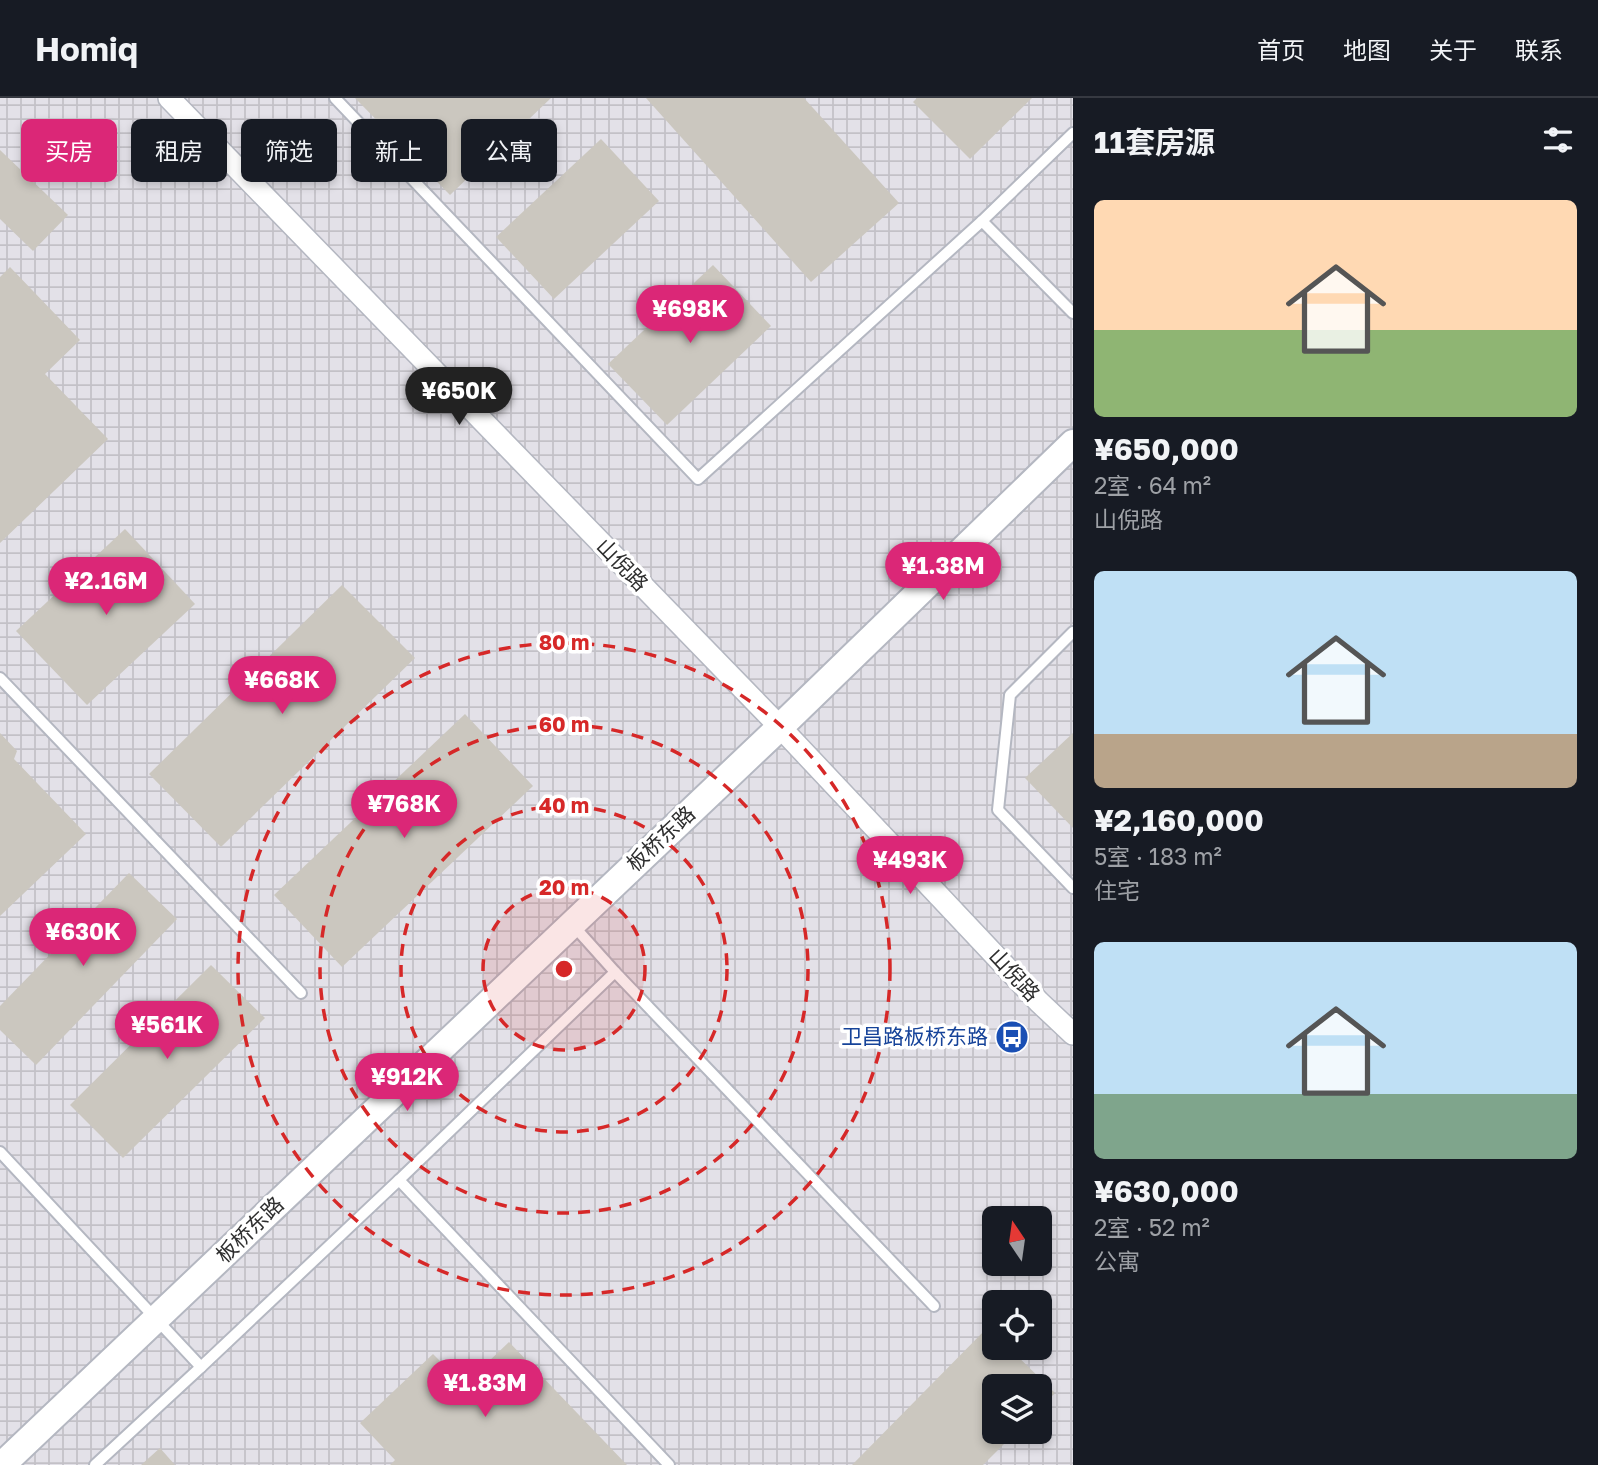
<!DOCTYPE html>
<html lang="zh">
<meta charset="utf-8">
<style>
:root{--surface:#171b24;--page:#242831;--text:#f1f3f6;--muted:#9ea1a6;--line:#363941;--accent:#db2777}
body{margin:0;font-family:"Golos Text","Noto Sans SC",sans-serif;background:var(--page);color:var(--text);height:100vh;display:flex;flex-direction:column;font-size:26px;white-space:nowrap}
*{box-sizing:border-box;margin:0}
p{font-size:23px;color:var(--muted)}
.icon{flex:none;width:38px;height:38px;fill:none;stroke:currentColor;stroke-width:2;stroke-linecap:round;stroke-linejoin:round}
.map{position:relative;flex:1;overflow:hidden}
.panel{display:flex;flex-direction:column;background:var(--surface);width:525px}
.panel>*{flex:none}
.banner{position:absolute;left:21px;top:21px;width:665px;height:63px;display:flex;gap:14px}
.needle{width:46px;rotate:347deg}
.fabs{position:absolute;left:982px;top:1108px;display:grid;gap:14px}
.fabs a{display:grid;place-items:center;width:70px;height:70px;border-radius:10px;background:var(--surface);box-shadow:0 4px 10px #0003;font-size:35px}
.price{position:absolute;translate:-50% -60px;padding:0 16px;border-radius:24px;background:var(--accent);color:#fff;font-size:23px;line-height:46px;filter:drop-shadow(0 2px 4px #0008)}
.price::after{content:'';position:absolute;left:50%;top:42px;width:21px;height:16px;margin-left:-10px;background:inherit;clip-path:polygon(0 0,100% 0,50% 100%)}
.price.current{background:#222;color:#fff}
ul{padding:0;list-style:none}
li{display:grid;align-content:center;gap:14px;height:371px;padding:0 21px}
li span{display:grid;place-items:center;height:217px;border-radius:10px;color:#555}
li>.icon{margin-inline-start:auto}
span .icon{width:126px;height:126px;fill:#fffc;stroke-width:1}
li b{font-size:30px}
h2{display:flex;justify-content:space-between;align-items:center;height:84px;padding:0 21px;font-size:30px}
.chip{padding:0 24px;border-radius:10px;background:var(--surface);box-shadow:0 4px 10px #0003;font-size:24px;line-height:63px}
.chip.current{background:var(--accent);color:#fff}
header{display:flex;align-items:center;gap:42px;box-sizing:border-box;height:98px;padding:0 35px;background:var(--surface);border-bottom:2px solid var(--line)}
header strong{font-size:33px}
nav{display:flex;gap:38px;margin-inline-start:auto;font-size:24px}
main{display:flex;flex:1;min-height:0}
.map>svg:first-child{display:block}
.industrial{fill:url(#industrial-grid);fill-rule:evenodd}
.building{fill:#cbc7bf}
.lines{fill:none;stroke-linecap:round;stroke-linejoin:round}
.service-casing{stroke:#b4b7c1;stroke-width:14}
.minor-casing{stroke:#b4b7c1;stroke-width:24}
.tertiary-casing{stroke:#b4b7c1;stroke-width:30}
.service{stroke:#fff;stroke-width:10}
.minor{stroke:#fff;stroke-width:21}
.tertiary{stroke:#fff;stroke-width:26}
.ring{fill:none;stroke:#d62828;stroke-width:3.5;stroke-dasharray:12 9}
.labels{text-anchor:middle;stroke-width:7;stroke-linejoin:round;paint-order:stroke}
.street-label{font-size:21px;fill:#2e2e2e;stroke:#fff}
.transit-label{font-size:21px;fill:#164399;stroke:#fff;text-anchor:end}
.centre{fill:#d62828;stroke:#fff;stroke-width:3.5}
.ring-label{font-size:21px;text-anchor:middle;font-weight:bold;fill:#d62828;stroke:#fff;stroke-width:7;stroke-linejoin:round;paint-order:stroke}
</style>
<header>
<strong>Homiq</strong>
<nav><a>首页</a><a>地图</a><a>关于</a><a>联系</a></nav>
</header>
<main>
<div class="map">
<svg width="1073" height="1367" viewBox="0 0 1073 1367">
<defs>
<pattern id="industrial-grid" width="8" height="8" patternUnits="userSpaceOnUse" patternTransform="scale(1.75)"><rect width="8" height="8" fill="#e3e1e8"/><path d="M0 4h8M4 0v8" fill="none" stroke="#c3c1c7"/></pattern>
</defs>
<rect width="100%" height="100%" fill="#efe9e1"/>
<path class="industrial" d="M 0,0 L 1073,0 L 1073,1367 L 0,1367 ZM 994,1120 L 1040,1120 L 1040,1166 L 994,1166 ZM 994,1204 L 1040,1204 L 1040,1250 L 994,1250 ZM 994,1288 L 1040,1288 L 1040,1334 L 994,1334 Z"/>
<g class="building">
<path d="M 355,0 L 551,0 L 450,97 Z"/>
<path d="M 646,0 L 804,0 L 899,105 L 811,184 Z"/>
<path d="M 917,0 L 1032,0 L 970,61 L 913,4 Z"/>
<path d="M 601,41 L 659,103 L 554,201 L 496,139 Z"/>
<path d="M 0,52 L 68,117 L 33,153 L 0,121 Z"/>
<path d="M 713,167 L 771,228 L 667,327 L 608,266 Z"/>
<path d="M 10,169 L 80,242 L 45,276 L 108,341 L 0,445 L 0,179 Z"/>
<path d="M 125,431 L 195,506 L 87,607 L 16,533 Z"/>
<path d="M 342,487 L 415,560 L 221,749 L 149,676 Z"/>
<path d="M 465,616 L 533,688 L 342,869 L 274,797 Z"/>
<path d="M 0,635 L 17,653 L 14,661 L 86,736 L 0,818 Z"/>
<path d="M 1073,635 L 1073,730 L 1025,680 Z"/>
<path d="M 129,775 L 177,821 L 36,967 L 0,932 L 0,908 Z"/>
<path d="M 211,867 L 265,920 L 123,1060 L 70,1007 Z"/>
<path d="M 988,1229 L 994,1235 L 994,1250 L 1009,1250 L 1055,1295 L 1040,1310 L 1040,1288 L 994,1288 L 994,1334 L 1016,1334 L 983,1367 L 852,1367 Z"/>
<path d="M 509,1244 L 627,1367 L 390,1367 L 395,1362 L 360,1325 L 433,1256 L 464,1287 Z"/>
<path d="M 160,1350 L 175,1367 L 141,1367 Z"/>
</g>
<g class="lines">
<defs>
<g id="service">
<path d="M 335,0 L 698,381 L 982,123 L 1073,35"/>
<path d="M 982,123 L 1073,215"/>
<path d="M 1073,534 L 1010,597 L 998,712 L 1073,790"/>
<path d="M 0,580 L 301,895"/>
<path d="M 572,826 L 615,874"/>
<path d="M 0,1054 L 201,1269 L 95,1367"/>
<path d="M 399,1082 L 615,874 L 934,1208"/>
<path d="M 201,1269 L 399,1082 L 669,1367"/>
</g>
<path id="minor" d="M 169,0 L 780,629 L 1039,904 L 1073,936"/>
<path id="tertiary" d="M 2,1367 L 780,629 L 1073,345"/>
</defs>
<use href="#service" class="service-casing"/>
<use href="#minor" class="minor-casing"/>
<use href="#tertiary" class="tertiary-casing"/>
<use href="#service" class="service"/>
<use href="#minor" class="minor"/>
<use href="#tertiary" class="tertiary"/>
</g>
<circle cx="564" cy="871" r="81" fill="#d62828" fill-opacity=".12"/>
<g class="ring">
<circle cx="564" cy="871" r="81"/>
<circle cx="564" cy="871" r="163"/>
<circle cx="564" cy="871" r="244"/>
<circle cx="564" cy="871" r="326"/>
</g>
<defs>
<symbol id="bus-disc" viewBox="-11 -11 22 22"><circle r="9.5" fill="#1a4fb4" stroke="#fff"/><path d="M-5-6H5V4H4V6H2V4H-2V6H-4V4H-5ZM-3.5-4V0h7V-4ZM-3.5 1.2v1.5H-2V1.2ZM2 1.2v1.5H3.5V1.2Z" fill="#fff"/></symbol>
</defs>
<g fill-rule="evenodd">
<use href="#bus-disc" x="993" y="920" width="38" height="38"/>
</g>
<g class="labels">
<g class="street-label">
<text transform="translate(622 467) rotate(46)" y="7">山倪路</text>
<text transform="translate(661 741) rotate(-43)" y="7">板桥东路</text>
<text transform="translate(1014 877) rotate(47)" y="7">山倪路</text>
<text transform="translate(250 1132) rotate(-44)" y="7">板桥东路</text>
</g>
<g class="transit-label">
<text x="988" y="946">卫昌路板桥东路</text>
</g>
</g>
<circle cx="564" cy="871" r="10" class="centre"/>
<g class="ring-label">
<text x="564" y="552">80 m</text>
<text x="564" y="634">60 m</text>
<text x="564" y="715">40 m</text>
<text x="564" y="797">20 m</text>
</g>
</svg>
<div class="fabs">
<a><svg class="needle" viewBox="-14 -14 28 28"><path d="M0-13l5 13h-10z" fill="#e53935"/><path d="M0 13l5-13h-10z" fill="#9ea1a6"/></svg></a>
<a><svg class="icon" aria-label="locate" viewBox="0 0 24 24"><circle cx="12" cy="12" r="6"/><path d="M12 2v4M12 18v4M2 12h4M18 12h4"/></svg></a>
<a><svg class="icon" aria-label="layers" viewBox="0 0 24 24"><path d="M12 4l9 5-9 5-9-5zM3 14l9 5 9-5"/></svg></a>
</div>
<b class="price" style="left:690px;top:247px">¥698K</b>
<b class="price current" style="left:459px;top:329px">¥650K</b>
<b class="price" style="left:943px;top:504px">¥1.38M</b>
<b class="price" style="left:106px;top:519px">¥2.16M</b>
<b class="price" style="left:282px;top:618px">¥668K</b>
<b class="price" style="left:404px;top:742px">¥768K</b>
<b class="price" style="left:910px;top:798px">¥493K</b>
<b class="price" style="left:83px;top:870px">¥630K</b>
<b class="price" style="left:167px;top:963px">¥561K</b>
<b class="price" style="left:407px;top:1015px">¥912K</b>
<b class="price" style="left:485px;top:1321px">¥1.83M</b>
<div class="banner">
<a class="chip current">买房</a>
<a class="chip">租房</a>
<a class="chip">筛选</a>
<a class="chip">新上</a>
<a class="chip">公寓</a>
</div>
</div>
<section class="panel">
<h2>11套房源<svg class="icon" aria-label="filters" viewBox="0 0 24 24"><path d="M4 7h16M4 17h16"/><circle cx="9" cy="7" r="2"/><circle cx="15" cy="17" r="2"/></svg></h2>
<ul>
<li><span style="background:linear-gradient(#ffd9b3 60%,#8fb573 0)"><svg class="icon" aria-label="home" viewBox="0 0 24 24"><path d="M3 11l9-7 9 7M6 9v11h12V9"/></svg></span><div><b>¥650,000</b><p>2室 · 64 m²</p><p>山倪路</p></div></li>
<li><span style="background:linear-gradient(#bfe0f5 75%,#b9a48a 0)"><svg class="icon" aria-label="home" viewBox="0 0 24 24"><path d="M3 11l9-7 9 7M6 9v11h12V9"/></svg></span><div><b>¥2,160,000</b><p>5室 · 183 m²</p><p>住宅</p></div></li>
<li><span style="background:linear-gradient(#bfe0f5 70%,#7fa58c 0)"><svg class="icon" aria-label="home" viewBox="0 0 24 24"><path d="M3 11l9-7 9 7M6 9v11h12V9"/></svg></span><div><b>¥630,000</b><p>2室 · 52 m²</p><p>公寓</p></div></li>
</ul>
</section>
</main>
